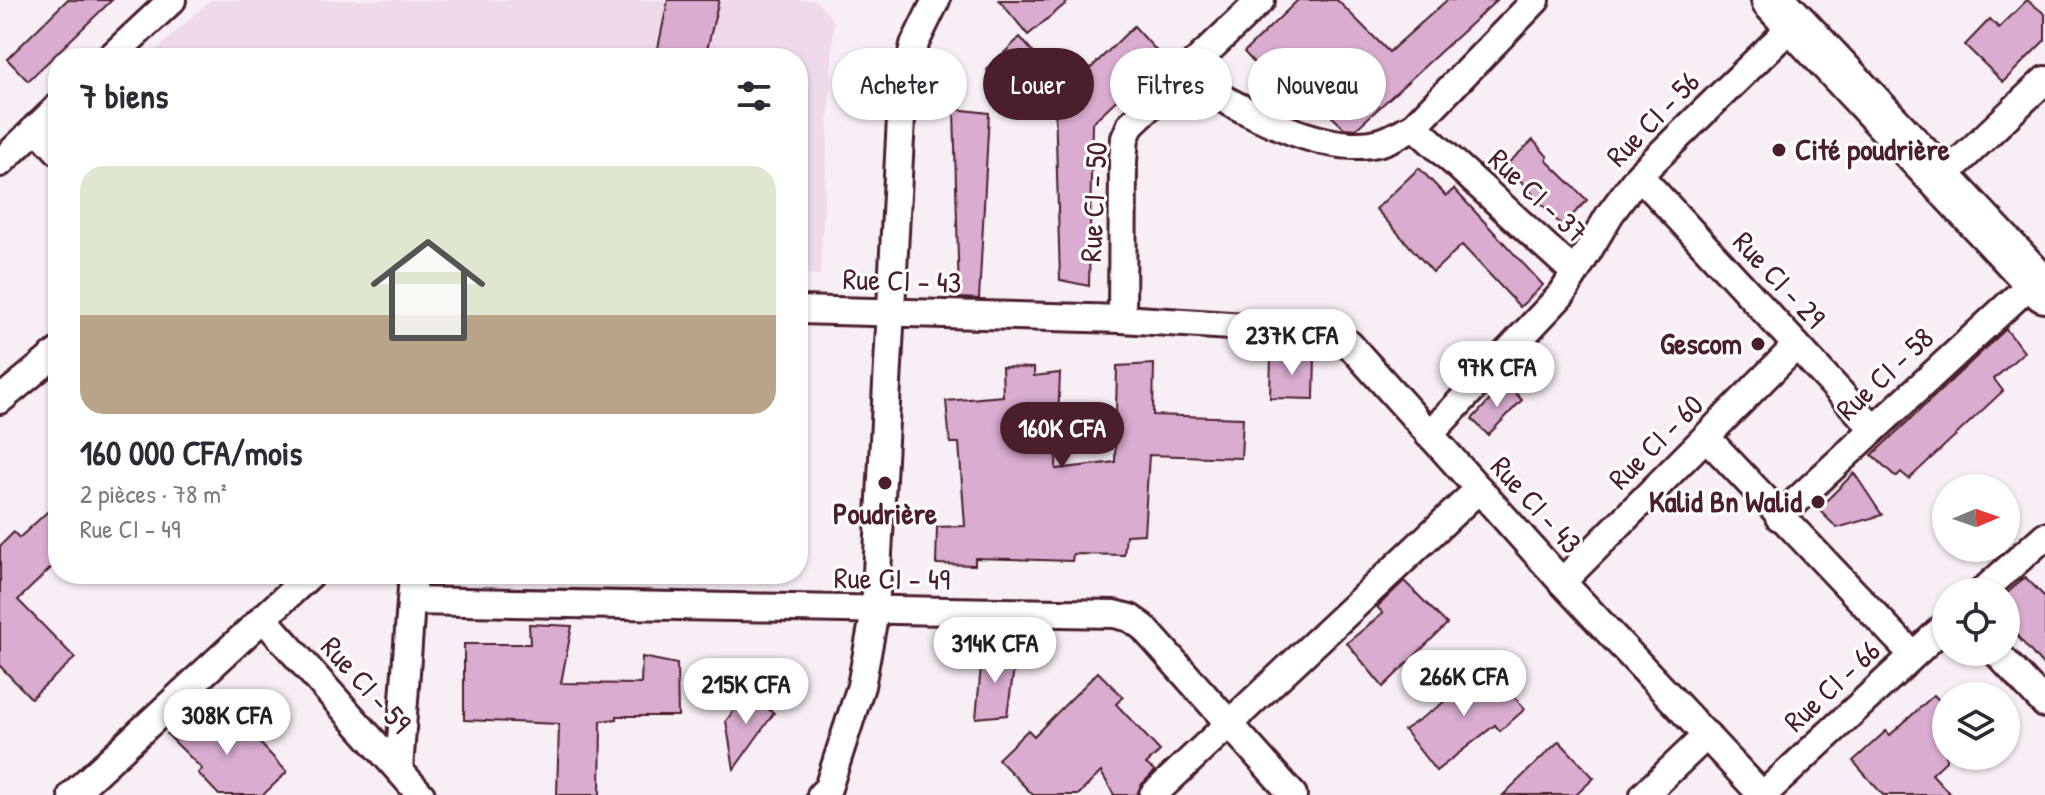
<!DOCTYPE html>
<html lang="fr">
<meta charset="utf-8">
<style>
:root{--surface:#fff;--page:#f7f7f7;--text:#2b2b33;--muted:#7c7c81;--line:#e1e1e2;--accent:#4a1f2b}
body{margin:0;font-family:"Patrick Hand",sans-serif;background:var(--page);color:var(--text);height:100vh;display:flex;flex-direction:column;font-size:30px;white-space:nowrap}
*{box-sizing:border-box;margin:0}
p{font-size:26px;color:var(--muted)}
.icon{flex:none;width:44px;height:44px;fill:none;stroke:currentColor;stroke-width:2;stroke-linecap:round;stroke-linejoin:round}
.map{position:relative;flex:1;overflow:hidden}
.panel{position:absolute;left:48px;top:48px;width:760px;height:536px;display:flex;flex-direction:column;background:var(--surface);border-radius:32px;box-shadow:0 2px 6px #0004}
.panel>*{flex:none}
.banner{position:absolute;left:832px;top:48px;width:760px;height:72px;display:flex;gap:16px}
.needle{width:52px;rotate:88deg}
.fabs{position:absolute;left:1932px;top:474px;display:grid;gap:16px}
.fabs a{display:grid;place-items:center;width:88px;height:88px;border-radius:50%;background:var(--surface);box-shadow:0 2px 6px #0004;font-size:40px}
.price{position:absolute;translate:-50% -68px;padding:0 18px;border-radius:28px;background:#fff;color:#222;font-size:26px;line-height:52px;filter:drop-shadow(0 2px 4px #0008)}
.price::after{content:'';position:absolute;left:50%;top:48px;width:24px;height:18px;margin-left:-12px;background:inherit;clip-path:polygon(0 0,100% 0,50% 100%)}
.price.selected{background:var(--accent);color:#fff}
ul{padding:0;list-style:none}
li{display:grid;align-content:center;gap:16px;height:424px;padding:0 32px}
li+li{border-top:2px solid var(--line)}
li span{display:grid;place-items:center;height:248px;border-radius:24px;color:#555}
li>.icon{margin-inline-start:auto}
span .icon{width:144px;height:144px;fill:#fffc;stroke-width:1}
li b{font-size:34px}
h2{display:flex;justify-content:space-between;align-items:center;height:96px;padding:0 32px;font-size:34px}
.pill{padding:0 28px;border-radius:36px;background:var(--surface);box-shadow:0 2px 6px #0004;font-size:28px;line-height:72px}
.pill.selected{background:var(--accent);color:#fff}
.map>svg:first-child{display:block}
.built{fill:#eedaeb}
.building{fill:#d9acd0;stroke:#4a1f2b;stroke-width:2}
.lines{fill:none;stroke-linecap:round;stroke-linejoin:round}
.street-casing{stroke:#4a1f2b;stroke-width:32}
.primary-casing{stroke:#4a1f2b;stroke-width:48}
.street{stroke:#fff;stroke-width:26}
.primary{stroke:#fff;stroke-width:42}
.poi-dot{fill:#4a1f2b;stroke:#fff;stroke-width:3}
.labels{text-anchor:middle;stroke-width:6;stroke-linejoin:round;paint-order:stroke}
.street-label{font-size:30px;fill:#4a1f2b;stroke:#fff}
.poi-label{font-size:30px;font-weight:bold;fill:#4a1f2b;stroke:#fff;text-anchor:end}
</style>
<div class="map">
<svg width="2045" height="795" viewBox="0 0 2045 795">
<rect width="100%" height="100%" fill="#f7eef6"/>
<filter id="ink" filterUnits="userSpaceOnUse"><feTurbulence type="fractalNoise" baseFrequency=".0125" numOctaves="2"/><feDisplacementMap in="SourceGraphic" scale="16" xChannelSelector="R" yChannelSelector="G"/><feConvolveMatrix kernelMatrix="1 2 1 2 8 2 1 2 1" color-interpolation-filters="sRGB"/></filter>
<g filter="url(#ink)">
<path class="built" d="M 210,0 L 815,0 L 834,21 L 820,275 L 798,274 L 798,58 L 148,58 Z"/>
<g class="building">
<path d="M 67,0 L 112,0 L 28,81 L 7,59 Z"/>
<path d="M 668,0 L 719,0 L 705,58 L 656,58 Z"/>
<path d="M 999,0 L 1070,0 L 1028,35 Z"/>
<path d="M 1298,0 L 1337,0 L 1389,52 L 1447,0 L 1497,0 L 1356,129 L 1344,128 L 1292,79 L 1280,91 L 1244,52 Z"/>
<path d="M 2027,0 L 2045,14 L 2045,40 L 2003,82 L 1965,45 L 1990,19 L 1999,28 Z"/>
<path d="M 1134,26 L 1162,57 L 1092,123 L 1089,286 L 1060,280 L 1055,103 Z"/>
<path d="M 1020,37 L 1038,58 L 1000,92 L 987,70 Z"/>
<path d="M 954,109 L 989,113 L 979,299 L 959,298 Z"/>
<path d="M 1533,140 L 1548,157 L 1546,160 L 1587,200 L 1562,226 L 1506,165 Z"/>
<path d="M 1419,168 L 1446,196 L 1454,189 L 1543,285 L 1520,307 L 1462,245 L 1433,272 L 1376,209 Z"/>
<path d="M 2006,329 L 2024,352 L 1994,379 L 2003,391 L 1909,479 L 1901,472 L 1896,477 L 1872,455 Z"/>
<path d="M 1271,354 L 1315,356 L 1314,399 L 1270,398 Z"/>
<path d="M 1154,364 L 1153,415 L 1243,418 L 1241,458 L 1149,455 L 1144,534 L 1126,535 L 1124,555 L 1073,554 L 1072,561 L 975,558 L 975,565 L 936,564 L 937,527 L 965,526 L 959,443 L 950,443 L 946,401 L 1003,396 L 1002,367 L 1034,368 L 1034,376 L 1060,373 L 1056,469 L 1115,462 L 1117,366 Z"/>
<path d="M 1506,383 L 1522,400 L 1488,435 L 1472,419 Z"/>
<path d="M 1854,473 L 1882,515 L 1837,528 L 1818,509 Z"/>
<path d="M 58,502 L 58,561 L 18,600 L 75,658 L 31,698 L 0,666 L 0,546 L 14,532 L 19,538 Z"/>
<path d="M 2025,577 L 2045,597 L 2045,668 L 2006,623 L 2006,594 Z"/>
<path d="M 1404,581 L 1447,624 L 1383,687 L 1347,643 L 1383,613 L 1377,607 Z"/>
<path d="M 529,624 L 572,626 L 561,683 L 641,684 L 642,657 L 677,664 L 678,716 L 617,716 L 617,719 L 601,721 L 600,795 L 557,795 L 559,724 L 464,720 L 464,644 L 530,644 Z"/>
<path d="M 1016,655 L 1007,715 L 976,718 L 982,656 Z"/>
<path d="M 1486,665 L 1525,709 L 1500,731 L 1495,725 L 1436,771 L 1404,730 L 1439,706 Z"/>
<path d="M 1098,672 L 1123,697 L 1116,704 L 1160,751 L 1146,764 L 1155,771 L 1142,784 L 1137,795 L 1114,795 L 1101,772 L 1078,795 L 1033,795 L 998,759 L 1028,730 L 1034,736 Z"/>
<path d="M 746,694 L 774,713 L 734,769 L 726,721 Z"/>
<path d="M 1934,695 L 1946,708 L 1946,761 L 1932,774 L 1951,795 L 1883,795 L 1853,761 L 1886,731 L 1890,735 Z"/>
<path d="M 200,706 L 232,740 L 245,727 L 287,772 L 263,795 L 219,795 L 198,773 L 202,769 L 167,734 Z"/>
<path d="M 1559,741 L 1594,778 L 1576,795 L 1503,795 Z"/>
</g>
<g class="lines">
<defs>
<g id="street">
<path d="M 110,58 L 172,0"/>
<path d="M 1179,75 C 1232,102 1319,159 1381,142 C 1392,139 1404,131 1414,126 L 1575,273 L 1562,294 L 1429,435"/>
<path d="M 1414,126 L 1536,0"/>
<path d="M 36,127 L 58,151"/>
<path d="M 0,163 L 58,107"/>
<path d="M 1639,175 L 1873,428"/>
<path d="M 1942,178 L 2045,80"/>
<path d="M 1575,273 L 1610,214 L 1639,175 L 1794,24"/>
<path d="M 798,310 L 1122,319 L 1323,332 L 1349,344 L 1562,582 L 1762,795"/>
<path d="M 1122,319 L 1123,161 L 1125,138 L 1131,124 L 1261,0"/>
<path d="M 0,400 L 58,352"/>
<path d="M 1706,437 L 1912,654"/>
<path d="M 1779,517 L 2035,280"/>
<path d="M 1562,582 L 1796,346"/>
<path d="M 1982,592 L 2045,536"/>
<path d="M 411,601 L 1114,614 L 1130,618 L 1143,627 L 1293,795"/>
<path d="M 263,618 L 421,795"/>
<path d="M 1996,652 L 2045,704"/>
<path d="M 399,770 L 413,574"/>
<path d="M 72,795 L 311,574"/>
<path d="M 821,795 L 828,788 L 861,686 L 875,611 L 902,100 L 914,45 L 936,0"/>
<path d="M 1153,795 L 1479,489"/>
<path d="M 1644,795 L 1707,735"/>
<path d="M 1763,795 L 1946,625"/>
</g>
<path id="primary" d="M 1773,0 L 2045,291"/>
</defs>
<use href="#street" class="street-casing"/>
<use href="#primary" class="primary-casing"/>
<use href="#street" class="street"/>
<use href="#primary" class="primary"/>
</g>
</g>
<g class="poi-dot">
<circle cx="1779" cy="150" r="8"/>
<circle cx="1758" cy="344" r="8"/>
<circle cx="885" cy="483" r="8"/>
<circle cx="1818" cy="502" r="8"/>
</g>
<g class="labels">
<g class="street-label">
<text transform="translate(1653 119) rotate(-46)" y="10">Rue CI - 56</text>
<text transform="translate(1538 196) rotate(43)" y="10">Rue CI - 37</text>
<text transform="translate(1094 202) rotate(-87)" y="10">Rue CI - 50</text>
<text transform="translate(1779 280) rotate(47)" y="10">Rue CI - 29</text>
<text transform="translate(902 281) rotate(2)" y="10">Rue CI - 43</text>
<text transform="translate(1885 374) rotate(-43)" y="10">Rue CI - 58</text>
<text transform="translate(1656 442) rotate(-45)" y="10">Rue CI - 60</text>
<text transform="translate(1536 505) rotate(48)" y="10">Rue CI - 43</text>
<text transform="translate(892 579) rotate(1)" y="10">Rue CI - 49</text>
<text transform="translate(366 685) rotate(48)" y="10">Rue CI - 59</text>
<text transform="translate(1832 686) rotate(-43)" y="10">Rue CI - 66</text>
</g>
<g class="poi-label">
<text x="1795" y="160" text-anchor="start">Cité poudrière</text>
<text x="1742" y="354">Gescom</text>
<text x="1802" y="512">Kalid Bn Walid</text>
<text x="885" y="524" text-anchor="middle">Poudrière</text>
</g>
</g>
</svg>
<div class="fabs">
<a><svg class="needle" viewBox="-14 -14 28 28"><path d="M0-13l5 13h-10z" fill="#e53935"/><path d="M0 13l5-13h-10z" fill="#7c7c81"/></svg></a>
<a><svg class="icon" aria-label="locate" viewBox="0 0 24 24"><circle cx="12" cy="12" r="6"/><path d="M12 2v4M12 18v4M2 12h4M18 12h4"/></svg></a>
<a><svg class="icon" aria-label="layers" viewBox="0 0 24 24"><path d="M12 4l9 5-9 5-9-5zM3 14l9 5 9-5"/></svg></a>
</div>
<b class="price" style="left:1292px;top:377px">237K CFA</b>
<b class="price" style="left:1497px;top:409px">97K CFA</b>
<b class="price selected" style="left:1062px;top:470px">160K CFA</b>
<b class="price" style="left:995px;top:685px">314K CFA</b>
<b class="price" style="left:1464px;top:718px">266K CFA</b>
<b class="price" style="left:746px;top:726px">215K CFA</b>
<b class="price" style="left:227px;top:757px">308K CFA</b>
<div class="banner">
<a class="pill">Acheter</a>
<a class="pill selected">Louer</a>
<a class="pill">Filtres</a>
<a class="pill">Nouveau</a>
</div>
<section class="panel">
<h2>7 biens<svg class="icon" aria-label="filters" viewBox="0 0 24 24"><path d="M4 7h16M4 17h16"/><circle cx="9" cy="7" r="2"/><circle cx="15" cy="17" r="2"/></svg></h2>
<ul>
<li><span style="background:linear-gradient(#dfe7d0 60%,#b9a48a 0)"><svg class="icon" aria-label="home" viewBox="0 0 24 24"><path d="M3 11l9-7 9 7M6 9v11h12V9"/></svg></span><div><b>160 000 CFA/mois</b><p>2 pièces · 78 m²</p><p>Rue CI - 49</p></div></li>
</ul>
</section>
</div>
